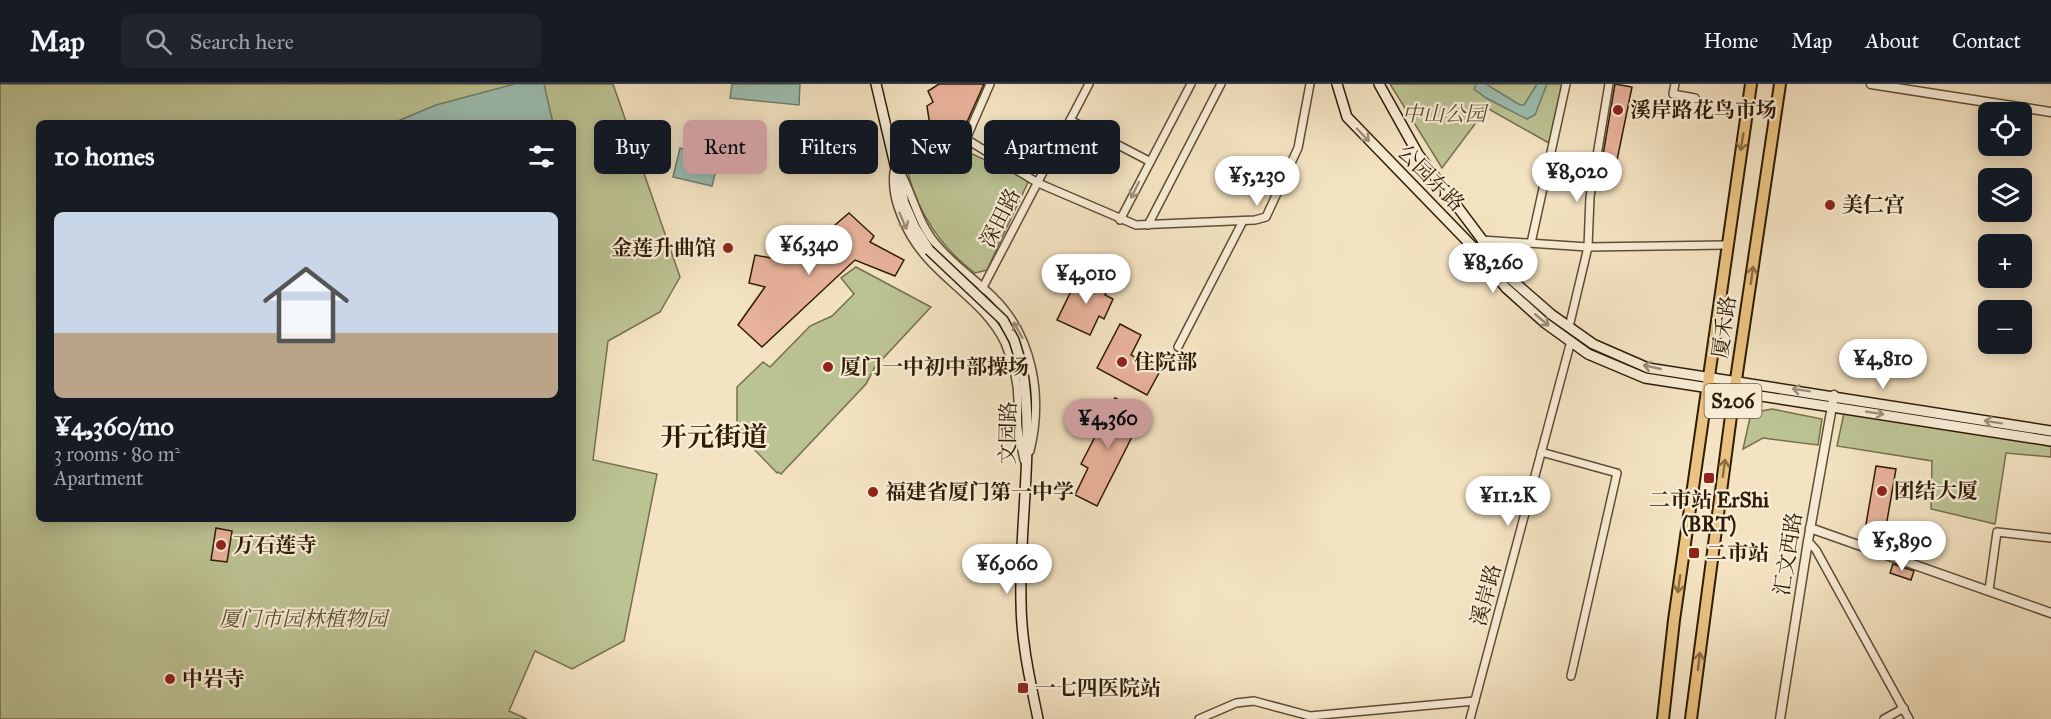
<!DOCTYPE html>
<meta charset="utf-8">
<style>
:root{--surface:#171b24;--page:#20242c;--text:#f1f3f6;--muted:#9ea1a6;--line:#363941;--accent:#c59692}
body{margin:0;font-family:"IM FELL Great Primer","Noto Serif SC",serif;background:var(--page);color:var(--text);height:100vh;display:flex;flex-direction:column;font-size:22px;white-space:nowrap}
*{box-sizing:border-box;margin:0}
p{font-size:20px;color:var(--muted)}
.icon{flex:none;width:33px;height:33px;fill:none;stroke:currentColor;stroke-width:2;stroke-linecap:round;stroke-linejoin:round}
.map{position:relative;flex:1;overflow:hidden}
.sheet{position:absolute;left:36px;top:36px;width:540px;height:402px;display:flex;flex-direction:column;background:var(--surface);border-radius:9px;box-shadow:0 3px 15px #0003}
.sheet>*{flex:none}
.guide{position:absolute;left:594px;top:36px;width:570px;height:54px;display:flex;gap:12px}
.fabs{position:absolute;left:1978px;top:18px;display:grid;gap:12px}
.fabs a{display:grid;place-items:center;width:54px;height:54px;border-radius:9px;background:var(--surface);box-shadow:0 3px 15px #0003;font-size:30px}
.price{position:absolute;translate:-50% -51px;padding:0 14px;border-radius:21px;background:#fff;color:#222;font-size:20px;line-height:39px;filter:drop-shadow(0 2px 3px #0008)}
.price::after{content:'';position:absolute;left:50%;top:36px;width:18px;height:14px;margin-left:-9px;background:inherit;clip-path:polygon(0 0,100% 0,50% 100%)}
.price.on{background:var(--accent);color:#111}
ul{padding:0;list-style:none}
li{display:grid;align-content:center;gap:12px;height:318px;padding:0 18px}
li span{display:grid;place-items:center;height:186px;border-radius:9px;color:#555}
li>.icon{margin-inline-start:auto}
span .icon{width:108px;height:108px;fill:#fffc;stroke-width:1}
li b{font-size:26px}
h2{display:flex;justify-content:space-between;align-items:center;height:72px;padding:0 18px;font-size:26px}
.chip{padding:0 21px;border-radius:9px;background:var(--surface);box-shadow:0 3px 15px #0003;font-size:21px;line-height:54px}
.chip.on{background:var(--accent);color:#111}
header{display:flex;align-items:center;gap:36px;box-sizing:border-box;height:84px;padding:0 30px;background:var(--surface);border-bottom:2px solid var(--line)}
header strong{font-size:28px}
nav{display:flex;gap:33px;margin-inline-start:auto;font-size:21px}
.search{width:420px;height:54px;background:var(--page);display:flex;align-items:center;gap:15px;box-sizing:border-box;padding:0 21px;border-radius:9px;color:var(--muted);font-size:22px}
.map>svg:first-child{display:block}
.green{fill:#bcc393;stroke:#756f4c;stroke-width:1.5;fill-rule:evenodd}
.water{fill:#9cbeb1;stroke:#707d6c;stroke-width:1.5}
.building{fill:#e9b39c;stroke:#2e1b04;stroke-width:1.5}
.lines{fill:none;stroke-linecap:round;stroke-linejoin:round}
.minor-casing{stroke:#604d34;stroke-width:10}
.tertiary-casing{stroke:#604d34;stroke-width:11}
.secondary-casing{stroke:#2e1b04;stroke-width:12}
.primary-casing{stroke:#2e1b04;stroke-width:14}
.minor{stroke:#f8edd7;stroke-width:7}
.tertiary{stroke:#f8edd7;stroke-width:8}
.secondary{stroke:#f8edd7;stroke-width:9}
.primary{stroke:#eac281;stroke-width:10}
.secondary-bridge-casing{stroke:#2e1b04;stroke-width:12;stroke-linecap:butt}
.secondary-bridge{stroke:#f8edd7;stroke-width:9}
.oneway{stroke:#9d8e78}
.oneway2{stroke:#8c6e42}
.poi-dot{fill:#8f2418;stroke:#f8edd7;stroke-width:2}
.labels{text-anchor:middle;stroke-width:4.5;stroke-linejoin:round;paint-order:stroke}
.shield{fill:#f8edd7;stroke:#6b5a43;stroke-width:1.5}
.shield-label{font-size:20px;font-weight:bold;fill:#2e1b04}
.poi-label{font-size:21px;font-weight:bold;fill:#2e1b04;stroke:#f8edd7;text-anchor:start}
.park-label{font-size:21px;font-style:italic;fill:#594d2f;stroke:#f8edd7}
.street-label{font-size:21px;fill:#2e1b04;stroke:#f8edd7}
.district-label{font-size:27px;font-weight:bold;fill:#2e1b04;stroke:#f8edd7}
</style>
<header>
<strong>Map</strong>
<div class="search"><svg class="icon" aria-label="search" viewBox="0 0 24 24"><circle cx="10" cy="10" r="6"/><path d="M15 15l6 6"/></svg>Search here</div>
<nav><a>Home</a><a>Map</a><a>About</a><a>Contact</a></nav>
</header>
<div class="map">
<svg width="2051" height="635" viewBox="0 0 2051 635">
<rect width="100%" height="100%" fill="#f4e3c2"/>
<filter id="stains"><feTurbulence type="fractalNoise" baseFrequency=".00333" numOctaves="4"/><feColorMatrix values="0 0 0 0 .2 0 0 0 0 .09 0 0 0 0 .02 0 0 0 .5 -.17"/></filter>
<radialGradient id="worn" r=".72"><stop offset=".6" stop-color="#630" stop-opacity="0"/><stop offset="1" stop-color="#630" stop-opacity=".3"/></radialGradient>
<g class="green">
<path d="M 0,0 L 613,0 L 680,193 L 660,228 L 608,257 L 593,376 L 657,390 L 624,557 L 572,585 L 535,567 L 509,627 L 527,635 L 0,635 ZM 39,39 L 573,39 L 573,435 L 39,435 Z"/>
<path d="M 1390,0 L 1562,0 L 1549,59 L 1487,24 L 1442,84 Z"/>
<path d="M 933,52 L 1029,96 L 987,186 L 975,189 C 942,165 918,129 908,89 C 906,80 908,69 909,60 Z"/>
<path d="M 856,183 L 931,223 L 875,283 L 866,300 L 781,390 L 778,388 L 777,389 L 749,360 L 737,343 L 737,303 L 763,278 L 770,283 L 810,242 L 832,232 L 854,210 L 841,194 Z"/>
<path d="M 1772,325 L 1822,335 L 1818,361 L 1763,354 L 1743,365 L 1751,329 Z"/>
<path d="M 1844,329 L 2051,362 L 2051,373 L 2006,369 L 1995,440 L 1931,425 L 1932,377 L 1837,362 Z"/>
</g>
<g class="water">
<path d="M 515,0 L 544,0 L 553,39 L 393,39 L 436,21 Z"/>
<path d="M 732,0 L 800,0 L 799,21 L 730,14 Z"/>
<path d="M 1476,0 L 1486,0 L 1520,21 L 1524,21 L 1537,0 L 1547,0 L 1535,31 L 1527,35 L 1486,14 L 1474,5 Z"/>
<path d="M 680,64 L 719,74 L 712,102 L 673,93 Z"/>
</g>
<g class="building">
<path d="M 939,0 L 984,0 L 963,47 L 930,42 L 927,22 L 933,18 L 928,7 Z"/>
<path d="M 1615,0 L 1632,3 L 1614,91 L 1600,89 Z"/>
<path d="M 849,129 L 874,152 L 870,158 L 904,176 L 895,192 L 855,176 L 762,263 L 738,241 L 765,203 L 749,199 L 755,171 L 792,178 Z"/>
<path d="M 1080,189 L 1109,203 L 1105,211 L 1113,215 L 1104,235 L 1099,232 L 1090,251 L 1057,236 Z"/>
<path d="M 1120,240 L 1141,251 L 1131,271 L 1160,287 L 1147,311 L 1097,284 Z"/>
<path d="M 1115,314 L 1144,329 L 1097,422 L 1075,411 L 1088,384 L 1081,380 Z"/>
<path d="M 1876,382 L 1896,385 L 1883,460 L 1869,458 L 1870,452 L 1864,452 Z"/>
<path d="M 216,444 L 232,447 L 227,478 L 211,476 Z"/>
<path d="M 1893,480 L 1914,487 L 1911,496 L 1890,489 Z"/>
</g>
<g class="lines">
<defs>
<g id="minor">
<path d="M 1675,0 L 1673,10 L 1695,14"/>
<path d="M 1070,36 L 1149,77"/>
<path d="M 966,55 L 990,0"/>
<path d="M 891,57 L 914,48 L 966,55 L 1038,99 L 1136,141 L 1255,136 L 1266,133 L 1298,64 L 1310,0"/>
<path d="M 899,86 C 913,110 917,138 936,160 C 952,180 975,195 993,213 C 1034,253 1043,314 1030,367"/>
<path d="M 894,88 C 892,106 896,119 903,136 C 926,192 982,210 1005,259 C 1012,276 1018,298 1018,317 C 1018,326 1017,335 1018,344 C 1019,355 1022,365 1024,376"/>
<path d="M 1120,136 L 1191,0"/>
<path d="M 1148,141 L 1221,0"/>
<path d="M 1481,156 L 1588,163 L 1726,161"/>
<path d="M 1531,159 L 1566,0"/>
<path d="M 981,207 L 1089,0"/>
<path d="M 1569,243 L 1588,163 L 1590,113 L 1609,0"/>
<path d="M 1178,263 L 1243,137"/>
<path d="M 1541,368 L 1617,389 L 1571,592"/>
<path d="M 1808,457 L 1816,466 L 1909,635"/>
<path d="M 1989,506 L 1997,448 L 2051,454"/>
<path d="M 1199,635 L 1236,619 L 1254,617 L 1310,632 L 1475,617"/>
<path d="M 1470,635 L 1571,257"/>
<path d="M 1884,635 L 1904,624"/>
</g>
<g id="tertiary">
<path d="M 1871,0 L 2051,28"/>
<path d="M 1810,444 L 2051,529"/>
<path d="M 1780,635 L 1808,457 L 1834,311"/>
</g>
<g id="secondary">
<path d="M 876,0 L 904,119 L 915,144 L 929,166"/>
<path d="M 1337,0 L 1347,33 L 1472,162 L 1506,204 L 1545,239 L 1588,270 L 1645,294 L 2051,357"/>
<path d="M 1379,0 L 1418,70 L 1513,197 L 1552,231 L 1593,260 L 1648,284 L 2051,347"/>
<path d="M 1022,282 C 1035,359 1019,439 1021,517 C 1021,557 1030,596 1038,635"/>
</g>
<g id="primary">
<path d="M 1663,635 L 1674,536 L 1751,0"/>
<path d="M 1691,635 L 1734,309 L 1780,0"/>
</g>
</defs>
<use href="#minor" class="minor-casing"/>
<use href="#tertiary" class="tertiary-casing"/>
<use href="#secondary" class="secondary-casing"/>
<use href="#primary" class="primary-casing"/>
<use href="#minor" class="minor"/>
<use href="#tertiary" class="tertiary"/>
<use href="#secondary" class="secondary"/>
<use href="#primary" class="primary"/>
<defs>
<path id="secondary-bridge" d="M 929,166 L 1003,236 L 1014,256 L 1022,282"/>
</defs>
<use href="#secondary-bridge" class="secondary-bridge-casing"/>
<use href="#secondary-bridge" class="secondary-bridge"/>
</g>
<defs><path id="oneway-shaft" d="M-6 0H5M1.5-3L5.5 0L1.5 3" fill="none" stroke-width="1.6" stroke-linecap="round" stroke-linejoin="round" transform="scale(1.5)"/></defs>
<g class="oneway">
<use href="#oneway-shaft" transform="translate(1363 51) rotate(46)"/>
<use href="#oneway-shaft" transform="translate(1135 106) rotate(116)"/>
<use href="#oneway-shaft" transform="translate(903 137) rotate(67)"/>
<use href="#oneway-shaft" transform="translate(1542 236) rotate(40)"/>
<use href="#oneway-shaft" transform="translate(1018 246) rotate(-119)"/>
<use href="#oneway-shaft" transform="translate(1652 283) rotate(-167)"/>
<use href="#oneway-shaft" transform="translate(1801 306) rotate(-171)"/>
<use href="#oneway-shaft" transform="translate(1875 329) rotate(9)"/>
<use href="#oneway-shaft" transform="translate(1993 338) rotate(-171)"/>
</g>
<g class="oneway2">
<use href="#oneway-shaft" transform="translate(1742 58) rotate(99)"/>
<use href="#oneway-shaft" transform="translate(1752 191) rotate(-82)"/>
<use href="#oneway-shaft" transform="translate(1724 384) rotate(-82)"/>
<use href="#oneway-shaft" transform="translate(1679 500) rotate(98)"/>
<use href="#oneway-shaft" transform="translate(1699 577) rotate(-83)"/>
</g>
<g class="poi-dot">
<circle cx="1618" cy="26" r="6"/>
<circle cx="1830" cy="121" r="6"/>
<circle cx="728" cy="164" r="6"/>
<circle cx="1122" cy="278" r="6"/>
<circle cx="828" cy="283" r="6"/>
<rect x="1703" y="388" width="12" height="12" rx="3"/>
<circle cx="1882" cy="407" r="6"/>
<circle cx="873" cy="408" r="6"/>
<circle cx="221" cy="461" r="6"/>
<rect x="1688" y="463" width="12" height="12" rx="3"/>
<circle cx="170" cy="595" r="6"/>
<rect x="1017" y="598" width="12" height="12" rx="3"/>
</g>
<g class="labels">
<rect class="shield" x="1704.5" y="300" width="57" height="34" rx="4.5"/>
<g class="shield-label">
<text x="1733" y="324">S206</text>
</g>
<g class="poi-label">
<text x="1630" y="33">溪岸路花鸟市场</text>
<text x="1842" y="128">美仁宫</text>
<text x="716" y="171" text-anchor="end">金莲升曲馆</text>
<text x="1134" y="285">住院部</text>
<text x="840" y="290">厦门一中初中部操场</text>
<text x="1894" y="414">团结大厦</text>
<text x="885" y="415">福建省厦门第一中学</text>
<text x="1709" y="423" text-anchor="middle">二市站 ErShi<tspan x="1709" dy="24">(BRT)</tspan></text>
<text x="233" y="468">万石莲寺</text>
<text x="1706" y="476">二市站</text>
<text x="182" y="602">中岩寺</text>
<text x="1035" y="611">一七四医院站</text>
</g>
<g class="park-label">
<text x="1444" y="37">中山公园</text>
<text x="303" y="542">厦门市园林植物园</text>
</g>
<g class="street-label">
<text transform="translate(1431 94) rotate(45)" y="7">公园东路</text>
<text transform="translate(1000 134) rotate(-63)" y="7">深田路</text>
<text transform="translate(1724 243) rotate(-82)" y="7">厦禾路</text>
<text transform="translate(1008 349) rotate(-89)" y="7">文园路</text>
<text transform="translate(1788 470) rotate(-81)" y="7">汇文西路</text>
<text transform="translate(1486 511) rotate(-75)" y="7">溪岸路</text>
</g>
<g class="district-label">
<text x="714" y="362">开元街道</text>
</g>
</g>
<rect width="100%" height="100%" filter="url(#stains)"/>
<rect width="100%" height="100%" fill="url(#worn)"/>
</svg>
<div class="fabs">
<a><svg class="icon" aria-label="locate" viewBox="0 0 24 24"><circle cx="12" cy="12" r="6"/><path d="M12 2v4M12 18v4M2 12h4M18 12h4"/></svg></a>
<a><svg class="icon" aria-label="layers" viewBox="0 0 24 24"><path d="M12 4l9 5-9 5-9-5zM3 14l9 5 9-5"/></svg></a>
<a>+</a>
<a>−</a>
</div>
<b class="price" style="left:1577px;top:119px">¥8,020</b>
<b class="price" style="left:1257px;top:123px">¥5,230</b>
<b class="price" style="left:809px;top:192px">¥6,340</b>
<b class="price" style="left:1493px;top:210px">¥8,260</b>
<b class="price" style="left:1086px;top:221px">¥4,010</b>
<b class="price" style="left:1883px;top:306px">¥4,810</b>
<b class="price on" style="left:1108px;top:366px">¥4,360</b>
<b class="price" style="left:1508px;top:443px">¥11.2K</b>
<b class="price" style="left:1902px;top:488px">¥5,890</b>
<b class="price" style="left:1007px;top:511px">¥6,060</b>
<div class="guide">
<a class="chip">Buy</a>
<a class="chip on">Rent</a>
<a class="chip">Filters</a>
<a class="chip">New</a>
<a class="chip">Apartment</a>
</div>
<section class="sheet">
<h2>10 homes<svg class="icon" aria-label="filters" viewBox="0 0 24 24"><path d="M4 7h16M4 17h16"/><circle cx="9" cy="7" r="2"/><circle cx="15" cy="17" r="2"/></svg></h2>
<ul>
<li><span style="background:linear-gradient(#c9d6e8 65%,#b9a48a 0)"><svg class="icon" aria-label="home" viewBox="0 0 24 24"><path d="M3 11l9-7 9 7M6 9v11h12V9"/></svg></span><div><b>¥4,360/mo</b><p>3 rooms · 80 m²</p><p>Apartment</p></div></li>
</ul>
</section>
</div>
